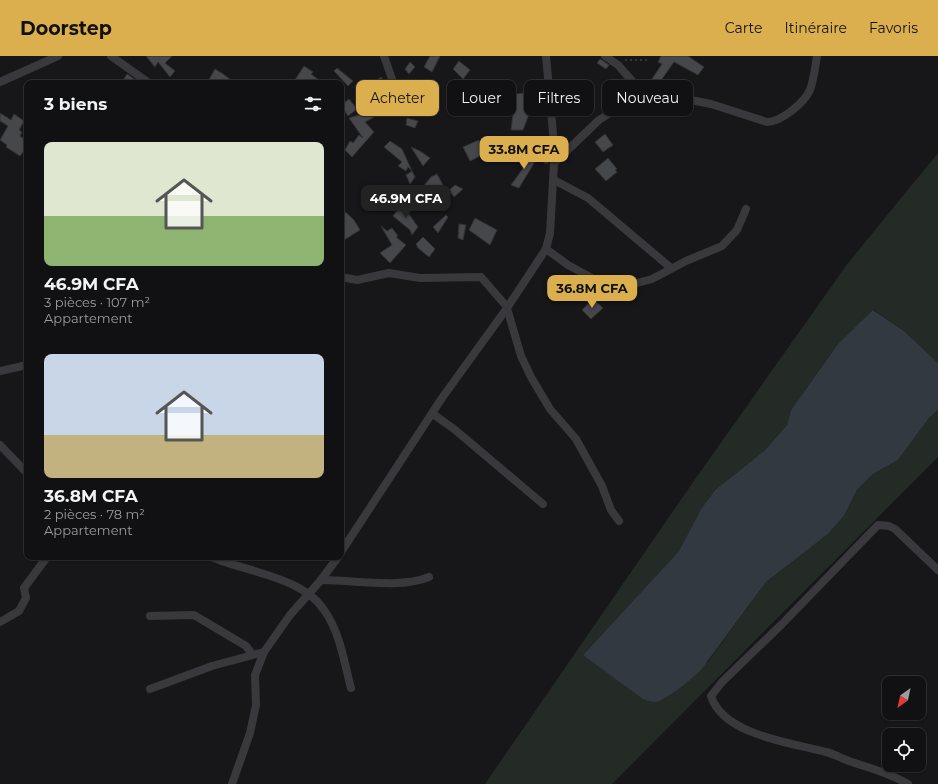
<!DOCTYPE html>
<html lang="fr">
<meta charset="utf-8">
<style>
:root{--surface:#111113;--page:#1a1a1c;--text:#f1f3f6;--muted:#9c9da0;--line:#303133;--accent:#dbaf4d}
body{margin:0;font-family:Montserrat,sans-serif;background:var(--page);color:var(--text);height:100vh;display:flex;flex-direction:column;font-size:15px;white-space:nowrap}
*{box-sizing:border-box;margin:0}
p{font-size:13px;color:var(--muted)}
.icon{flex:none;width:22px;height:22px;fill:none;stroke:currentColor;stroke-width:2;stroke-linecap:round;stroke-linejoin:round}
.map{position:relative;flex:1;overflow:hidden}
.details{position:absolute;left:24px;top:24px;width:320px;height:480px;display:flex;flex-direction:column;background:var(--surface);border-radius:8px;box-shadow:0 1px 3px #0004,0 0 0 1px var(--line)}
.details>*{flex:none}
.guide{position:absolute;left:356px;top:24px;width:380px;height:36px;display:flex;gap:8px}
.needle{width:26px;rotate:213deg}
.fabs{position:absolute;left:882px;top:620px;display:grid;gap:8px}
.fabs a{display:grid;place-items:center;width:44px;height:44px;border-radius:8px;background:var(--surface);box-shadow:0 1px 3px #0004,0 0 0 1px var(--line);font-size:20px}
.price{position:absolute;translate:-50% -34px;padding:0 9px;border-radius:8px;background:var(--accent);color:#111;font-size:13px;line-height:26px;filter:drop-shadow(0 1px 2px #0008)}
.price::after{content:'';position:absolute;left:50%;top:24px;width:12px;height:9px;margin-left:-6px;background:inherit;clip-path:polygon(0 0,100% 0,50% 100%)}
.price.on{background:#222;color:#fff}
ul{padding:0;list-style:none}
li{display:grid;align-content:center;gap:8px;height:212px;padding:0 20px}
li span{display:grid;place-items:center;height:124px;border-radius:8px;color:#555}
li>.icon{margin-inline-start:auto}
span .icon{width:72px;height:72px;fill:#fffc;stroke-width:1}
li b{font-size:17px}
h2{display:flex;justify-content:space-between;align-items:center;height:48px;padding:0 20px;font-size:17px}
.pill{padding:0 14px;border-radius:8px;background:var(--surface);box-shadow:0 1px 3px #0004,0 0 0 1px var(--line);font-size:14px;line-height:36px}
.pill.on{background:var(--accent);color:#111}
header{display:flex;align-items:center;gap:24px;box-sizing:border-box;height:56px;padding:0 20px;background:var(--accent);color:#111}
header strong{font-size:19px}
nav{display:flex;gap:22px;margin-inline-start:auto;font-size:14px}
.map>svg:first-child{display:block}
.green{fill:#242a25}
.water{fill:#333940}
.building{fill:#46474b;stroke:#323235}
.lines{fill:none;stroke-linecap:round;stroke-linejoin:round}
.path{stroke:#3f4044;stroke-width:1.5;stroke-dasharray:2 3;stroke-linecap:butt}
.minor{stroke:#39393d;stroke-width:8}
</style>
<header>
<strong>Doorstep</strong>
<nav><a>Carte</a><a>Itinéraire</a><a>Favoris</a></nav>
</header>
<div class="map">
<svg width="938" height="728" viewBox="0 0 938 728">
<rect width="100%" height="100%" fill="#171719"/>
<path class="green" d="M 938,97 L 938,307 L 904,275 L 874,254 L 838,288 L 791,354 L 787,369 L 764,395 L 715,434 L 701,453 L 679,495 L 583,599 L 707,607 L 766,526 L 828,478 L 844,460 L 857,434 L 873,418 L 898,404 L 929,362 L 938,354 L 938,401 L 612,728 L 485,728 L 691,429 L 848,207 Z"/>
<path class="water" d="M 873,254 L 904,275 L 938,307 L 938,354 L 929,362 L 898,404 L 873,418 L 857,434 L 844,460 L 828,478 L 766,526 L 701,614 C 689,625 674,638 659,645 C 653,647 648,645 643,643 L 583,599 L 679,495 L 701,453 L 715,434 L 764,395 L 787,369 L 791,354 L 838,288 Z"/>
<g class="building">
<path d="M 146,0 L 172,0 L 165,7 L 175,15 L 170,21 L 158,6 L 155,11 Z"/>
<path d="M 430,0 L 440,0 L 432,16 L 424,11 Z"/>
<path d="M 661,0 L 688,0 L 704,11 L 698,19 L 674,6 L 657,30 L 650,26 L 662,8 L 658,6 Z"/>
<path d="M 600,3 L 609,9 L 606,13 L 597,7 Z"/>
<path d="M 459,5 L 470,14 L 463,23 L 453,13 Z"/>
<path d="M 410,6 L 415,11 L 409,18 L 405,13 Z"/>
<path d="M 304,10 L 313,16 L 311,18 L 323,27 L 293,27 Z"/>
<path d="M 337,12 L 353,25 L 348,30 L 334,15 Z"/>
<path d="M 215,13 L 223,18 L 235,27 L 207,27 Z"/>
<path d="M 127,18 L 140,27 L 129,27 L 124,23 Z"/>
<path d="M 381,21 L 386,29 L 368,43 L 361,31 L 367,28 L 369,30 Z"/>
<path d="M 618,30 L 624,34 L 618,43 L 612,39 Z"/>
<path d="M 523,37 L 529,58 L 523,74 L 511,74 L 513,58 L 504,40 Z"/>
<path d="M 349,43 L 357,53 L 348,60 L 341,49 Z"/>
<path d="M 388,47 L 394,51 L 387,60 L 382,53 Z"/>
<path d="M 372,55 L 376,60 L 365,66 L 374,76 L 352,101 L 345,94 L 350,85 L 353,87 L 359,79 L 363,82 L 349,62 Z"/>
<path d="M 0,57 L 11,64 L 14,58 L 24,65 L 19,74 L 22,76 L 20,80 L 27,85 L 27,95 L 25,93 L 20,100 L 6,91 L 7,89 L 0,84 L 8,70 L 0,65 Z"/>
<path d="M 407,62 L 418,65 L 415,72 L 406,69 Z"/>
<path d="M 605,78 L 613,89 L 603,96 L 595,86 Z"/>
<path d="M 479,84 L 486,97 L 470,105 L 463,91 Z"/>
<path d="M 390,85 L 402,93 L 412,115 L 408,111 L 406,115 L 398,110 L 402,106 L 384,91 Z"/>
<path d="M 498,88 L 511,97 L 506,104 L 492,94 Z"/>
<path d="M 411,91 L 420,95 L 430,102 L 423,110 Z"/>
<path d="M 548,96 L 548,108 L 544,107 L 543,97 Z"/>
<path d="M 528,97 L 536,104 L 519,132 L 511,129 L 524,111 L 520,109 Z"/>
<path d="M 608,102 L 617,113 L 615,114 L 617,116 L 606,125 L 595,113 Z"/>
<path d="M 412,115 L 415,121 L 410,128 L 406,119 Z"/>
<path d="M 437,118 L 444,131 L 433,136 L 431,133 L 411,152 L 408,149 L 431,121 Z"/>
<path d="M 455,129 L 463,133 L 454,141 L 449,134 Z"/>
<path d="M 402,148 L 418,171 L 412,179 L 410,174 L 393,160 Z"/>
<path d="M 341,152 L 354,164 L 360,174 L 341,186 Z"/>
<path d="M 446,159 L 448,161 L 438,177 L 433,171 Z"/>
<path d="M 475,162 L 497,174 L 490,189 L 469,174 Z"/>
<path d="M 459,168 L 466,169 L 463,184 L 458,182 Z"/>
<path d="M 381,170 L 387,175 L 392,172 L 398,180 L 396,181 L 406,189 L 390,207 L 380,197 L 392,189 Z"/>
<path d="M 423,181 L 435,193 L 429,201 L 418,192 L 416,188 Z"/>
<path d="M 593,243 L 603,252 L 591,263 L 582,254 Z"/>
</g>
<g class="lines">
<path class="path" d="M 625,4 L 648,4"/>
<g class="minor">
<path d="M 111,0 L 149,27"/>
<path d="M 384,0 L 392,23"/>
<path d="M 605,0 L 618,9 L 633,26 L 650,36 L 711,48 L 767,66 C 781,66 804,47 810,34 C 814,23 815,11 817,0"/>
<path d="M 0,26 L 58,0"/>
<path d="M 554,107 L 599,64 L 632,43 L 650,36"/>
<path d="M 554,124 L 588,142 L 671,212"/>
<path d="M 546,193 L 568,209 L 603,228 L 619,231 L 633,228 L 652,223 L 686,205 L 722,190 L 737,174 L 746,153"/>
<path d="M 341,221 L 357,224 L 389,217 L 420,222 L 481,221 L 507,251"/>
<path d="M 507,252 L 521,300 L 531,321 L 550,353 L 576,383 L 602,430 L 611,454 L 619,465"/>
<path d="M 0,315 L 27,309"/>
<path d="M 433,358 L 454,373 L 543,448"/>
<path d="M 0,389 L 27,417"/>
<path d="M 341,496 L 442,342 L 507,252 L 546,193 L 550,177 L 554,107 L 554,88 L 546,0"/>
<path d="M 212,501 C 246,516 303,521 324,554 C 340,576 344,606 351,632"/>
<path d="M 321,524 C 354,524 400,533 429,521"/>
<path d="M 150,560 L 194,559 L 246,590 L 252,598"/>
<path d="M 0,566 L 19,555 L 26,542 L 24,532 L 47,501"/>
<path d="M 150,633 L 212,610 L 264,596"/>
<path d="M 232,728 L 250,677 L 256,649 L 255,619 L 264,596 L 290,559 L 321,524 L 338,501"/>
<path d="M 908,728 C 890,717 869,712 849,705 C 841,702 834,698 826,696 C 792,687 723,679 711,640 L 722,626 L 782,568 L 878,469 L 889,470 L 895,473 L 938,514"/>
</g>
</g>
</svg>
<div class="fabs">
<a><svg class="needle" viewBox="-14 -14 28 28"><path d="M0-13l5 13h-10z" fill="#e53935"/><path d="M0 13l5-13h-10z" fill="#9c9da0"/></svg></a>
<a><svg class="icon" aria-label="locate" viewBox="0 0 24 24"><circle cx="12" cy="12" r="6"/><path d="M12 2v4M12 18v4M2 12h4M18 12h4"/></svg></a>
</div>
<b class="price" style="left:524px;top:114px">33.8M CFA</b>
<b class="price on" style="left:406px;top:163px">46.9M CFA</b>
<b class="price" style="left:592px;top:253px">36.8M CFA</b>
<div class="guide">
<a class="pill on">Acheter</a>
<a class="pill">Louer</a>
<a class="pill">Filtres</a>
<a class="pill">Nouveau</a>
</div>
<section class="details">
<h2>3 biens<svg class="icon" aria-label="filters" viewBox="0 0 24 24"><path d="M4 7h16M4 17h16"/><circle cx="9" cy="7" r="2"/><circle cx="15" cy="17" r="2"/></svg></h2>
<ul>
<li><span style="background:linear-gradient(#dfe7d0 60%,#8fb573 0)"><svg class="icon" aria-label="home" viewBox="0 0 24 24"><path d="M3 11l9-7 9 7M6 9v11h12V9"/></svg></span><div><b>46.9M CFA</b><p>3 pièces · 107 m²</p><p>Appartement</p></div></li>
<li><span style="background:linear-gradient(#c9d6e8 65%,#c2b280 0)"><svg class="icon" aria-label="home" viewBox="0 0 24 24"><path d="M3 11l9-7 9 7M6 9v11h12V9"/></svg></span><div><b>36.8M CFA</b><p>2 pièces · 78 m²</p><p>Appartement</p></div></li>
</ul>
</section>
</div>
